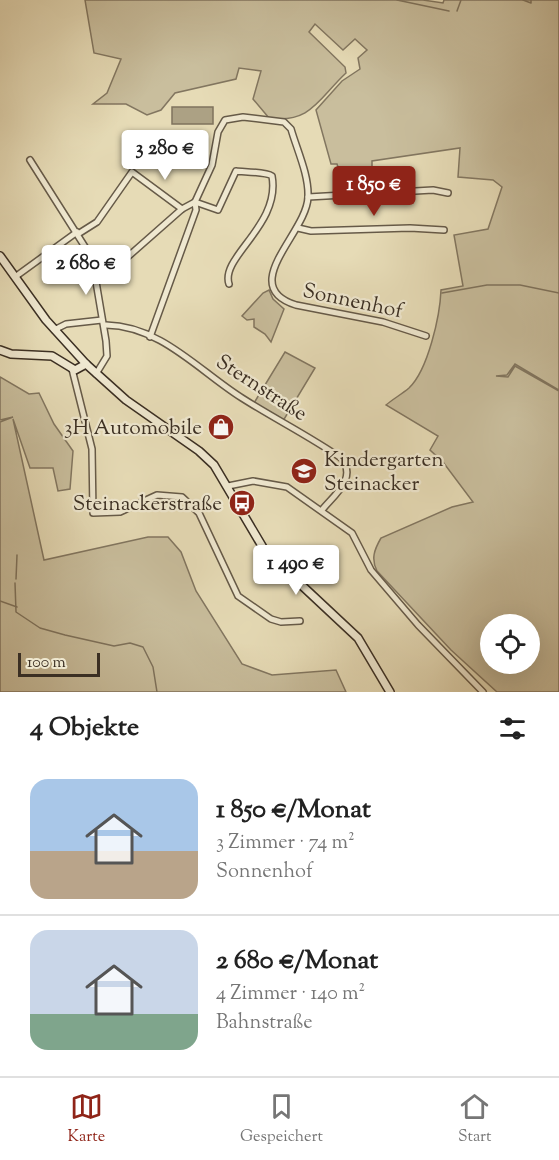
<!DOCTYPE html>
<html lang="de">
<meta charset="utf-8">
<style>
:root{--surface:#fff;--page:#f2f2f2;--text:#222;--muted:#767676;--line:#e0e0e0;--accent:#8f2418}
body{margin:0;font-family:"Sorts Mill Goudy",serif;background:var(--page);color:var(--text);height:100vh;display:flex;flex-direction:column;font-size:22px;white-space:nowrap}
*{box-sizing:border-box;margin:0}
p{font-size:20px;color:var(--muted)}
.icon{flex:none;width:33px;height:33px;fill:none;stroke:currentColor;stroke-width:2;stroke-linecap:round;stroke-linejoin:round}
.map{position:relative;height:692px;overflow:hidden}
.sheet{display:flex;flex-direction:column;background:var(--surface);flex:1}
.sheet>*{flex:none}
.controls{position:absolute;left:480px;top:614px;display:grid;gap:12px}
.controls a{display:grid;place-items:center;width:60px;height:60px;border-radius:50%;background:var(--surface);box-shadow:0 6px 24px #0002;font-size:30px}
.scale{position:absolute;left:18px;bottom:15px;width:82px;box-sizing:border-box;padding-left:6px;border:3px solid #3b2f23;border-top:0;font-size:16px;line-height:21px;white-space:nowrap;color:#3b2f23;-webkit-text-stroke:4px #efe8d0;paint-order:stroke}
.price{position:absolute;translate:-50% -51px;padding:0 14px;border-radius:6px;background:#fff;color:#222;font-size:20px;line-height:39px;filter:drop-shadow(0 2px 3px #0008)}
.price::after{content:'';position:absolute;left:50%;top:36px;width:18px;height:14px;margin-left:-9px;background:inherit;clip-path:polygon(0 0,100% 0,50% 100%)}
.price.active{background:var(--accent);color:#fff}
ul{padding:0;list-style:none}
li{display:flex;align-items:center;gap:18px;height:150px;padding:0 30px}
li+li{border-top:2px solid var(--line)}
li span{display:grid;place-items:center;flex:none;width:168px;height:120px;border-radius:18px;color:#555}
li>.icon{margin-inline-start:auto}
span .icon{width:72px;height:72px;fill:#fffc;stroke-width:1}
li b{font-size:26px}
h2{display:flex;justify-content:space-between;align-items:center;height:72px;padding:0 30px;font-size:26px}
.dock{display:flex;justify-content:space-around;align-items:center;height:84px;border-top:2px solid var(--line);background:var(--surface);font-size:16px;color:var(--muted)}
.dock a{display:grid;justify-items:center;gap:3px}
.dock .active{color:var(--accent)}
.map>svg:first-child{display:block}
.green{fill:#c9be9d;stroke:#827660;stroke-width:1.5;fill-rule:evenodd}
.water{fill:#aca184;stroke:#7f735d;stroke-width:1.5}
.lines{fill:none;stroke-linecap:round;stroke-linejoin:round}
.stream{stroke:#7f735d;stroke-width:1.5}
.street-casing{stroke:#665a48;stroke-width:8}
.secondary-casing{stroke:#3b2f23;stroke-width:10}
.street{stroke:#efe8d0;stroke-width:5}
.secondary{stroke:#efe8d0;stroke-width:7}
.labels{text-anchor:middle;stroke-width:4.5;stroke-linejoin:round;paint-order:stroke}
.street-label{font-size:21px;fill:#3b2f23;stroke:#efe8d0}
.poi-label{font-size:21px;fill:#3b2f23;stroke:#efe8d0;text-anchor:end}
</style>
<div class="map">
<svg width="559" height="692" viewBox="0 0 559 692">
<rect width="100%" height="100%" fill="#e6dbb6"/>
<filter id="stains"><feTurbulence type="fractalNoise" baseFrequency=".00333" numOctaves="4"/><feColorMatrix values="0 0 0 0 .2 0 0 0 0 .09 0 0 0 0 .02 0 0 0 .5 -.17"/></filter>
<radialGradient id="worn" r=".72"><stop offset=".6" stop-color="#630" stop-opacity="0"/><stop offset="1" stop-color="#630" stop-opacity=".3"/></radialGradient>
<g class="green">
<path d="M 85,0 L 423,0 L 443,3 L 444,0 L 559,0 L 559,390 L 515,364 L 507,375 L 496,376 L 508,377 L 515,366 L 559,391 L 559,692 L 497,692 L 451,650 L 377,571 C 371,559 374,550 381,538 L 452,507 L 473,502 L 443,462 L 430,450 L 438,436 L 386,405 C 393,399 402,394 409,388 C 428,370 440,316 441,290 L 463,286 L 454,235 L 488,229 L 502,187 L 493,180 L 458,177 L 460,148 L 372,161 L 372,174 L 364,176 L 365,182 L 336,183 L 341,176 L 337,164 L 331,164 L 316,110 L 342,81 L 360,69 L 358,58 L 367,50 L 355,39 L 343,50 L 315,24 L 309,32 L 345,67 L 346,73 C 319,98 311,124 269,118 L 253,99 L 261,71 L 239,68 L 236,79 L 175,93 L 161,110 L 147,115 L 126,104 L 93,104 L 107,93 L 121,59 L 94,53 ZM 490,624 L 530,624 L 530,663 L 490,663 Z"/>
<path d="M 269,290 L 273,299 L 284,309 L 271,342 L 265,334 L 254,327 L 254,319 L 247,320 L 242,316 L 263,293 Z"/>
<path d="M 285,352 L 315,368 L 283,421 L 254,403 Z"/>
<path d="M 0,377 L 29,394 L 39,393 L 54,424 L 73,451 L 70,489 L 58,491 L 53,468 L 30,468 L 13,419 L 44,560 L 148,537 L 168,537 L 181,552 L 196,591 L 242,664 L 272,675 L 336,670 L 346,692 L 0,692 L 0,422 L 13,417 L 0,420 Z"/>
</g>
<rect class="water" x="172" y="107" width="41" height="17"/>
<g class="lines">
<g class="stream">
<path d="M 397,0 L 449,11"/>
<path d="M 523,0 L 531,3 L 531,0"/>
<path d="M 457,11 L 461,0"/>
<path d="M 442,293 L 487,285 L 520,285 L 559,293"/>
<path d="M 16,579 L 17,555"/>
<path d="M 15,583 L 16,612 L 40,628 L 65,635 L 114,646 L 130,643 L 143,647 L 153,667 L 157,692"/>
<path d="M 0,601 L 17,607"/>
</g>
<defs>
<g id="street">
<path d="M 30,160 L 92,258 L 106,341 L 107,356 L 96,374"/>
<path d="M 308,197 L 433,190 L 448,193"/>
<path d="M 195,202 L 218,210 L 236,171 C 245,172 266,172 272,176 C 281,225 220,257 229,284"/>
<path d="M 298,228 L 311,231 L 410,228 L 444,230"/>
<path d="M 78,234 L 97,222 L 132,172 L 182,209"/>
<path d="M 92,258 L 123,261 L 182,209 L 195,202 L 212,165 L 218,132 L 225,120 L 243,117 L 284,122 L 291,129 C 297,150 309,175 308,197 C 307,233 236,286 296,305 L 383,322 L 426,336"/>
<path d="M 15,277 L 77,232"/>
<path d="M 106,325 C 161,326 199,371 242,398 C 275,419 309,436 341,458 C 358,478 334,495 322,510"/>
<path d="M 54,330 L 66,324 L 102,320"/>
<path d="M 150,337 L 196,210 L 195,202"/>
<path d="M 72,369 L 92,449 L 93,513 L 120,512 L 157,495 L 182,497 L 199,513 L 238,596 L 271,619 L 281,622 L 300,621"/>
<path d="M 228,486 L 253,481 L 287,487 L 352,533 L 371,570 L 418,625 L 483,692"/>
</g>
<g id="secondary">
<path d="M 0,256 L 46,320 L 86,364 L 126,400 L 199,451 L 214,465 L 265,551 L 358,638 L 390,692"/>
<path d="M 0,350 L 11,354 L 52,356 L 75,370 L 86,364"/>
</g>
</defs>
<use href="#street" class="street-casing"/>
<use href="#secondary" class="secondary-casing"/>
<use href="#street" class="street"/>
<use href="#secondary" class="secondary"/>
</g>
<defs>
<symbol id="shop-disc" viewBox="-11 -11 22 22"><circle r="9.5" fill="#8f2418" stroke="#efe8d0"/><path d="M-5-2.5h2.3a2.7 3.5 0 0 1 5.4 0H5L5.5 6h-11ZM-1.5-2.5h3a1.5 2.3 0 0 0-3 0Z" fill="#fff"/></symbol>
<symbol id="school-disc" viewBox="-11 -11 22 22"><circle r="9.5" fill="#8f2418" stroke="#efe8d0"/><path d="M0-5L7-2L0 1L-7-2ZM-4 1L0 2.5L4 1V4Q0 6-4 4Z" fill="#fff"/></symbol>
<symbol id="bus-disc" viewBox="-11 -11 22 22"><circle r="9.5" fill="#8f2418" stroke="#efe8d0"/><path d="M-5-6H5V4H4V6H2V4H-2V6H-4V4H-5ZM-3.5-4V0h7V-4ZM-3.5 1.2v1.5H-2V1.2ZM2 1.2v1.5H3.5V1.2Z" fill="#fff"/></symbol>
</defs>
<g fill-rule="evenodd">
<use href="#shop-disc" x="206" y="412" width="30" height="30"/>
<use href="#school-disc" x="289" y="456" width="30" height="30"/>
<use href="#bus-disc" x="227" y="488" width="30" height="30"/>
</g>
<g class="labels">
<g class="street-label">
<text transform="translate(353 300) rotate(12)" y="7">Sonnenhof</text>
<text transform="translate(262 387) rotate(33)" y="7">Sternstraße</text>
</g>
<g class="poi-label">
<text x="202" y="434">3H Automobile</text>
<text x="324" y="466" text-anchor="start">Kindergarten<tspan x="324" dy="24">Steinacker</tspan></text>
<text x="222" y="510">Steinackerstraße</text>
</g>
</g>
<rect width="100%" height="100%" filter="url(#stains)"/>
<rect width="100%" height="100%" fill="url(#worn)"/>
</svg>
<div class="controls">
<a><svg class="icon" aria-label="locate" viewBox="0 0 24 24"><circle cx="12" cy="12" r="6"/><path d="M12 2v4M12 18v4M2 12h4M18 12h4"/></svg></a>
</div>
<div class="scale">100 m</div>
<b class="price" style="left:165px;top:181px">3 280 €</b>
<b class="price active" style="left:374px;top:217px">1 850 €</b>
<b class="price" style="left:86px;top:296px">2 680 €</b>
<b class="price" style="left:296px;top:596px">1 490 €</b>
</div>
<section class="sheet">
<h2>4 Objekte<svg class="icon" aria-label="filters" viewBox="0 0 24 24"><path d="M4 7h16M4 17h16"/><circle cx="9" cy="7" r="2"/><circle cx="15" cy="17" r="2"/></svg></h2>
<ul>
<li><span style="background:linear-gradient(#a9c7e8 60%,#b9a48a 0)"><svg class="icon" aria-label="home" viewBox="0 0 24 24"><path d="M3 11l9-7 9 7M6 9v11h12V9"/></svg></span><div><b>1 850 €/Monat</b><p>3 Zimmer · 74 m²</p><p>Sonnenhof</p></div></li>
<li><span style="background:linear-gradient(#c9d6e8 70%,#7fa58c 0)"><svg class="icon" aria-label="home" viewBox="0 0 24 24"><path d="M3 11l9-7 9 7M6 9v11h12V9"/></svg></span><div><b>2 680 €/Monat</b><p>4 Zimmer · 140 m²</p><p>Bahnstraße</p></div></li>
</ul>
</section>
<nav class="dock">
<a class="active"><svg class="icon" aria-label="map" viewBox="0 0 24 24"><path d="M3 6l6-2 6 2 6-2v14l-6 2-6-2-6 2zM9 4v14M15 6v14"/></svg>Karte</a>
<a><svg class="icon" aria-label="saved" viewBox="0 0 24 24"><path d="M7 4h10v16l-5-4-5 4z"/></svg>Gespeichert</a>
<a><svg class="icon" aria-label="home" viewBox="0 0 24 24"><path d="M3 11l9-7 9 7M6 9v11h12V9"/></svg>Start</a>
</nav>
